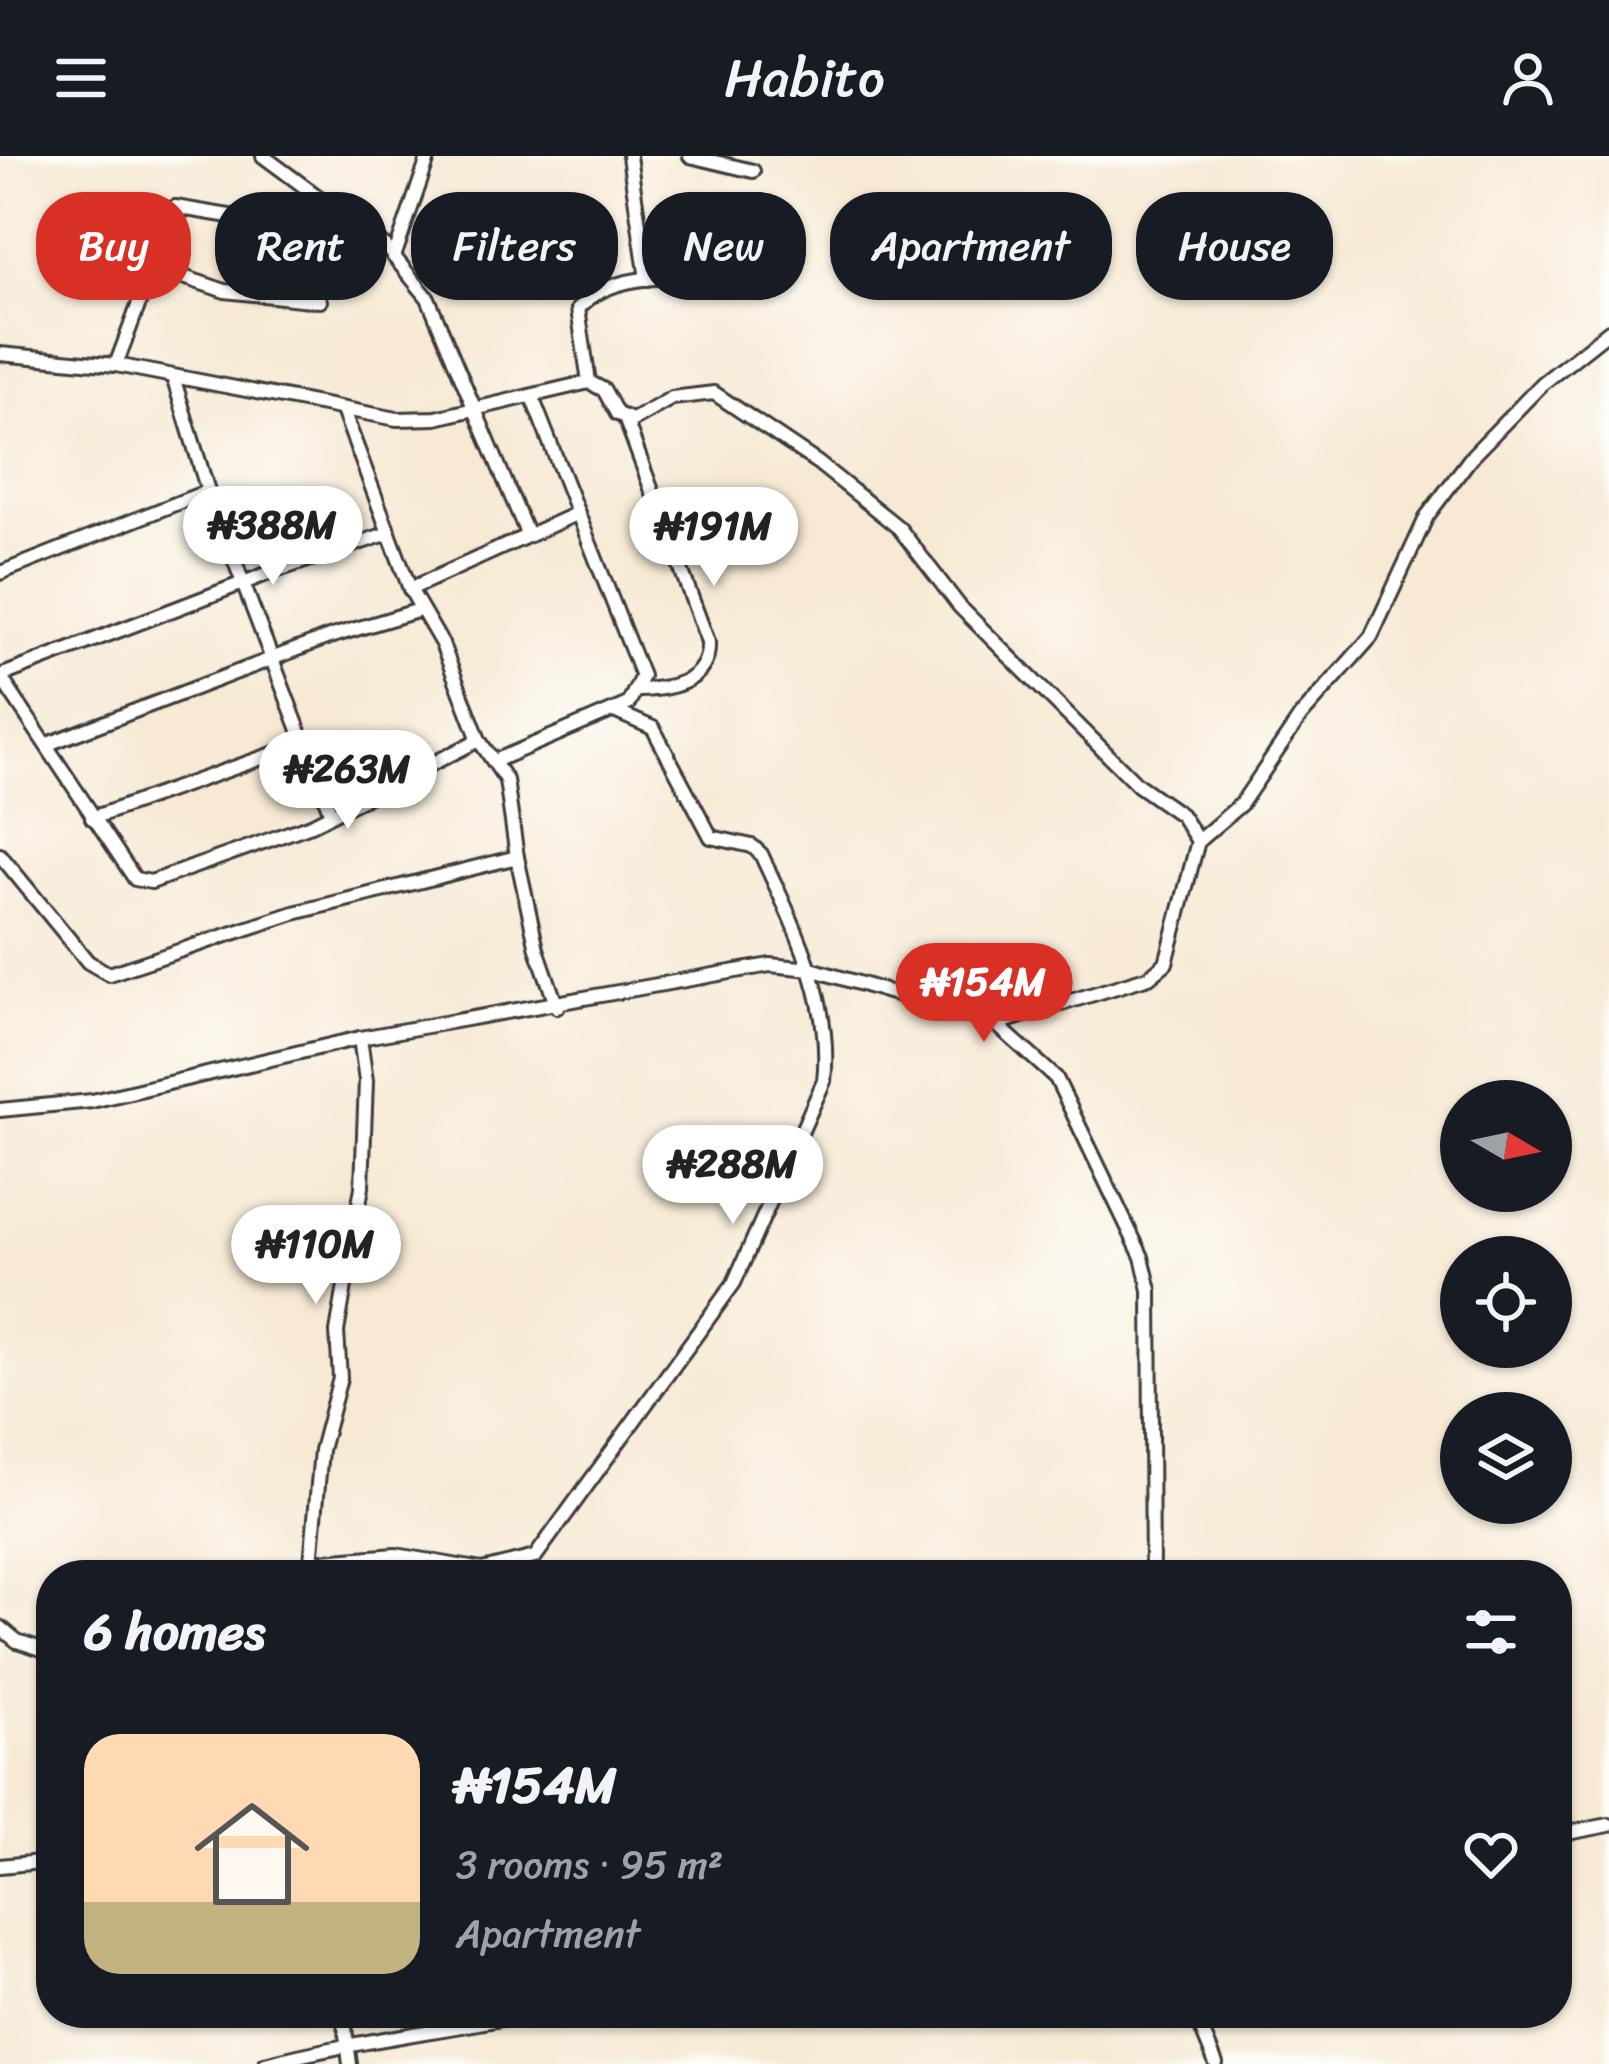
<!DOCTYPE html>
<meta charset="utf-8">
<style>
:root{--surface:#171b24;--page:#20242c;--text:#f1f3f6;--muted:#9ea1a6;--accent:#d93025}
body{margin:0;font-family:Sriracha,sans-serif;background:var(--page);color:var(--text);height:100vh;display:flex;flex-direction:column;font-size:45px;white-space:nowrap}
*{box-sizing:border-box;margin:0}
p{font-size:39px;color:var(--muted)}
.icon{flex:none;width:66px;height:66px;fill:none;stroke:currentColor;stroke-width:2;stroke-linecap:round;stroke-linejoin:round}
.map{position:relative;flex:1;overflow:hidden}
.panel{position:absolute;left:36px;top:1404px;width:1536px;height:468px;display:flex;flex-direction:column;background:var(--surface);border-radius:48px;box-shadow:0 3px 9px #0004}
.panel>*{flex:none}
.hud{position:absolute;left:36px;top:36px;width:1539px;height:108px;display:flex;gap:24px}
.needle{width:78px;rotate:99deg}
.buttons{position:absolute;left:1440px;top:924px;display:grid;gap:24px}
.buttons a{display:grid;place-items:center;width:132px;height:132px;border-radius:50%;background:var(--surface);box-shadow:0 3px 9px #0004;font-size:60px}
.price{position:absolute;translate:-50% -102px;padding:0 27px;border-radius:42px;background:#fff;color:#222;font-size:39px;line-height:78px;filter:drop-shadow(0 3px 6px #0008)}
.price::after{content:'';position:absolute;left:50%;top:72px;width:36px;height:27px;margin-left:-18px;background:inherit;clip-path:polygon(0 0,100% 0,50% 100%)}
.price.active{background:var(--accent);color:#fff}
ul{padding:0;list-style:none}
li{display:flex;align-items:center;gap:36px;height:300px;padding:0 48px}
li span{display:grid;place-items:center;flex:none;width:336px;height:240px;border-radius:36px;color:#555}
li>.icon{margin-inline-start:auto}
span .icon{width:144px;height:144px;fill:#fffc;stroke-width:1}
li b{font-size:51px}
h2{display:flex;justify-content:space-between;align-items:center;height:144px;padding:0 48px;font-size:51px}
.chip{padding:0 42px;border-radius:48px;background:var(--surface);box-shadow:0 3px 9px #0004;font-size:42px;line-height:108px}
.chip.active{background:var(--accent);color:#fff}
header{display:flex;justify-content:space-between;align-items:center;height:156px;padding:0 48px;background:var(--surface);font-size:54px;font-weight:600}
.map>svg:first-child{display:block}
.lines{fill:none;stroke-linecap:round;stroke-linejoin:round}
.minor-casing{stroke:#3d3b38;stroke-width:18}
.minor{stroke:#fff;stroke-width:12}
</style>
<header><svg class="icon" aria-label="menu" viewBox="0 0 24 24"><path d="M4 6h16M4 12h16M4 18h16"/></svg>Habito<svg class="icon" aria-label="person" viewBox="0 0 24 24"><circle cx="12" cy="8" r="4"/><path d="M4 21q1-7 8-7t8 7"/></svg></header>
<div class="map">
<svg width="1609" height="1908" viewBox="0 0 1609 1908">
<rect width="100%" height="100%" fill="#fdfcf7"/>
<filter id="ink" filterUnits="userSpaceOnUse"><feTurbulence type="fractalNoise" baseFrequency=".00833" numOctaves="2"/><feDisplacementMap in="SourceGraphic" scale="24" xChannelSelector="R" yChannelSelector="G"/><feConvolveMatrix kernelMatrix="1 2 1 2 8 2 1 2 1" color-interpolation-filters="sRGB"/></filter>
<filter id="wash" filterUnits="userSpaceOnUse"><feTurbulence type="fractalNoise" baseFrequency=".004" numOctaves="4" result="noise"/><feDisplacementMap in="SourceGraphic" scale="48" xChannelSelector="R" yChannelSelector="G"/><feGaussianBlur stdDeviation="2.7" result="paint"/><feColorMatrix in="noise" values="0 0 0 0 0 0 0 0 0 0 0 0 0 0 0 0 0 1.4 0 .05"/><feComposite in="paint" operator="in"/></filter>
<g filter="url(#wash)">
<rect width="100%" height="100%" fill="#f7e9d4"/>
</g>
<g filter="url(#ink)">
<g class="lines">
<defs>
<g id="minor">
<path d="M 263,0 L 386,91 L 428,142 L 528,380"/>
<path d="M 629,0 L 647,123"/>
<path d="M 690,0 L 753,15"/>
<path d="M 394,101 L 429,0"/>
<path d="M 151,110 L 225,135 L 320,145"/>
<path d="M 0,198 L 116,209 L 397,263 L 436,262 L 589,226 L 604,234 L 617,258 L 633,264 L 672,242 L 714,237 L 818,307 L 899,372 L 960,451 L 1138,629 L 1181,659 L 1198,685"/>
<path d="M 116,209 L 175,51 L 265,66"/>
<path d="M 173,221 L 208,335 L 331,658"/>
<path d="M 589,226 L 578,153 C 613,110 697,123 747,121"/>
<path d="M 344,257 L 410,433 L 442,488 L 479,584"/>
<path d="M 625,262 L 708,486 C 710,526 672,533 639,534"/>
<path d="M 0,417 L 208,335"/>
<path d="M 410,433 L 578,357"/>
<path d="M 0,520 L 135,723 L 151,726 L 311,669 L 479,584 L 506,624 L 517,701"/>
<path d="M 0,520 L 269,417 L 389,377"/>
<path d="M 48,588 L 329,481 L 420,454"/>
<path d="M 497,604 L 628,548 L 642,520 L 532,241"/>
<path d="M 92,662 L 304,587"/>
<path d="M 0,699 L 88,806 L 109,818 L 294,757 L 517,701 L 537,793 L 557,851"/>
<path d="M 996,868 L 1056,922 L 1142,1101 L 1150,1134 L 1152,1419"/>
<path d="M 0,954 L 92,945 L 360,882 L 770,809 L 811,813 L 996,868 L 1149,821 L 1166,807 L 1198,685 L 1241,648 L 1301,560 L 1371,481 L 1427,360 L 1473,299 L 1543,227 L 1609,175"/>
<path d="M 311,1406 L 396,1399 L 482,1414 L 535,1401 L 734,1127 L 824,925 C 833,844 794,770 761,698 L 752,690 L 711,681 L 653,572 L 614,555"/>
<path d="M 310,1419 L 321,1294 L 340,1222 L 337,1176 L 362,1031 L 366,925 L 360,882"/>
<path d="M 0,1471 L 17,1485 L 51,1496"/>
<path d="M 1557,1679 L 1609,1669"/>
<path d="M 0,1710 L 51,1705"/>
<path d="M 343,1857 L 350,1908"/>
<path d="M 1195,1857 L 1216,1908"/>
<path d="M 265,1908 C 353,1885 443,1875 532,1857"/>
</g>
</defs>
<use href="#minor" class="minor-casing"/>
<use href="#minor" class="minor"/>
</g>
</g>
</svg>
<div class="buttons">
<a><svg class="needle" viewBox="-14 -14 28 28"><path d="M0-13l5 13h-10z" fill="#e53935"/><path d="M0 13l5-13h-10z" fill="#9ea1a6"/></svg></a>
<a><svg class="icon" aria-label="locate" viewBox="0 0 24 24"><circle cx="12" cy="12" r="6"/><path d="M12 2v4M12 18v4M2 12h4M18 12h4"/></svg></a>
<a><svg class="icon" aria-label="layers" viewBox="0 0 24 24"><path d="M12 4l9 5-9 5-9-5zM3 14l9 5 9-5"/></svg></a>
</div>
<b class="price" style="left:273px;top:432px">₦388M</b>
<b class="price" style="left:714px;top:433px">₦191M</b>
<b class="price" style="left:348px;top:676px">₦263M</b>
<b class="price active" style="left:984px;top:889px">₦154M</b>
<b class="price" style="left:733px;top:1071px">₦288M</b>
<b class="price" style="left:316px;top:1151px">₦110M</b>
<div class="hud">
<a class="chip active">Buy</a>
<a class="chip">Rent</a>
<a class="chip">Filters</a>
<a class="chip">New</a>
<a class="chip">Apartment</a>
<a class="chip">House</a>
</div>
<section class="panel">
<h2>6 homes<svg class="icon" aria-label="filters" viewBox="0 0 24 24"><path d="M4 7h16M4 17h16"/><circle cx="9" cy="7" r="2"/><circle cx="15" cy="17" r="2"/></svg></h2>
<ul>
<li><span style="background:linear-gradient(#ffd9b3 70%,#c2b280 0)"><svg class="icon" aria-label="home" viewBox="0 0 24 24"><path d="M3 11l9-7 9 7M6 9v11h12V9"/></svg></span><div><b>₦154M</b><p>3 rooms · 95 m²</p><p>Apartment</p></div><svg class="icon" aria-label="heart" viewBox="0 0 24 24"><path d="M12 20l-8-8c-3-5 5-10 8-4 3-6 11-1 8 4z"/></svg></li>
</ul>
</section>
</div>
